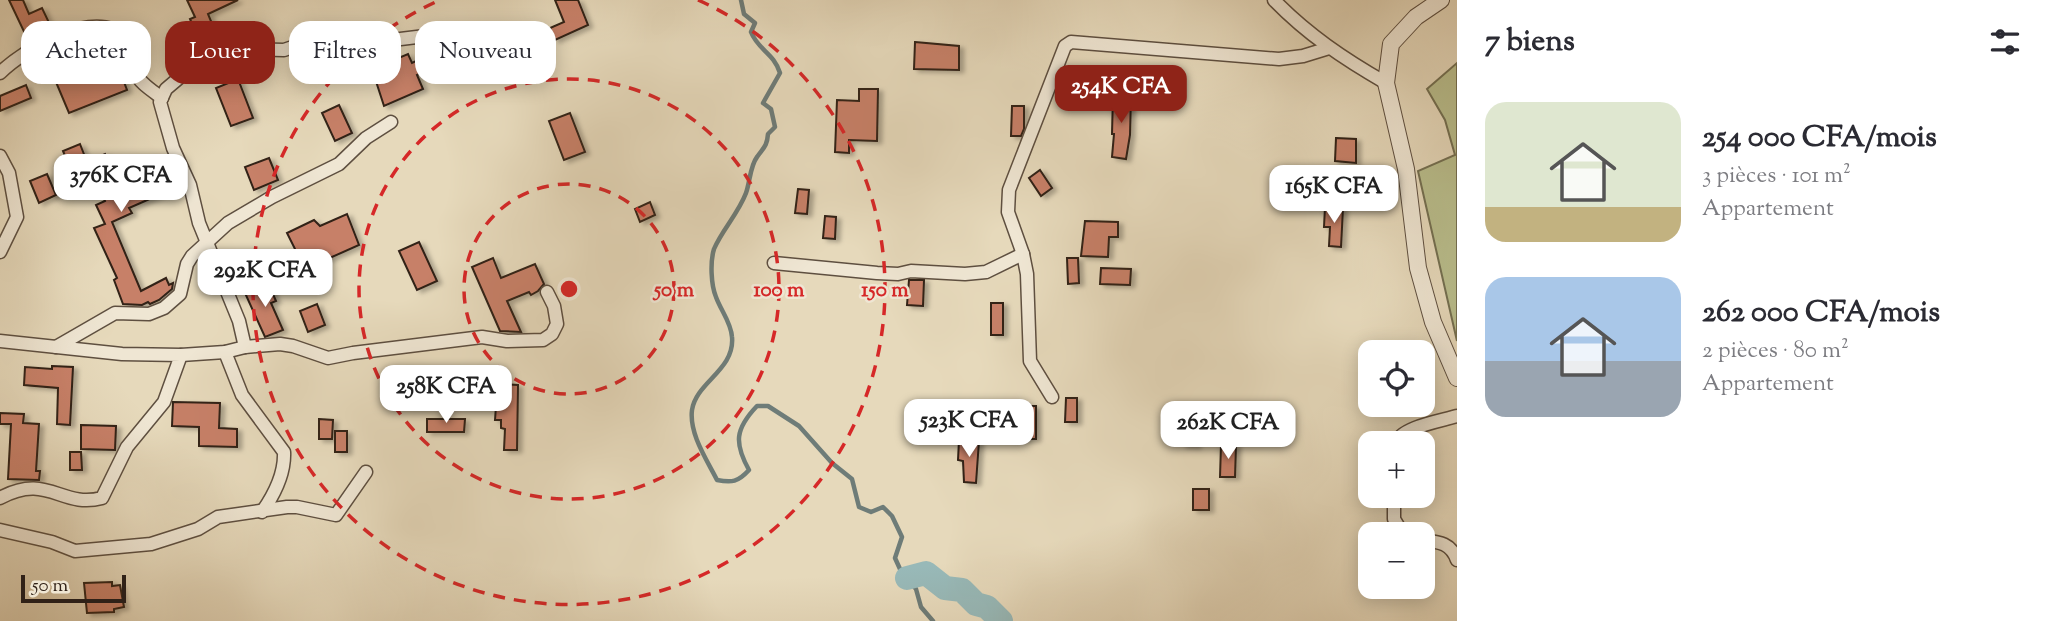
<!DOCTYPE html>
<html lang="fr">
<meta charset="utf-8">
<style>
:root{--surface:#fff;--page:#f2f2f3;--text:#2b2b33;--muted:#7c7c81;--accent:#8f2418}
body{margin:0;font-family:"Sorts Mill Goudy",serif;background:var(--page);color:var(--text);height:100vh;display:flex;flex-direction:column;font-size:26px;white-space:nowrap}
*{box-sizing:border-box;margin:0}
p{font-size:23px;color:var(--muted)}
.icon{flex:none;width:38px;height:38px;fill:none;stroke:currentColor;stroke-width:2;stroke-linecap:round;stroke-linejoin:round}
.map{position:relative;flex:1;overflow:hidden}
.side{display:flex;flex-direction:column;background:var(--surface);width:595px}
.side>*{flex:none}
.top-card{position:absolute;left:21px;top:21px;width:665px;height:63px;display:flex;gap:14px}
.buttons{position:absolute;left:1358px;top:340px;display:grid;gap:14px}
.buttons a{display:grid;place-items:center;width:77px;height:77px;border-radius:14px;background:var(--surface);box-shadow:0 4px 18px #0003;font-size:35px}
.scale{position:absolute;left:21px;bottom:18px;width:105px;box-sizing:border-box;padding-left:7px;border:4px solid #302117;border-top:0;font-size:19px;line-height:24px;white-space:nowrap;color:#302117;-webkit-text-stroke:5px #efe6d3;paint-order:stroke}
.price{position:absolute;translate:-50% -60px;padding:0 16px;border-radius:14px;background:#fff;color:#222;font-size:23px;line-height:46px;filter:drop-shadow(0 2px 4px #0008)}
.price::after{content:'';position:absolute;left:50%;top:42px;width:21px;height:16px;margin-left:-10px;background:inherit;clip-path:polygon(0 0,100% 0,50% 100%)}
.price.selected{background:var(--accent);color:#fff}
ul{padding:0;list-style:none}
li{display:flex;align-items:center;gap:21px;height:175px;padding:0 28px}
li span{display:grid;place-items:center;flex:none;width:196px;height:140px;border-radius:21px;color:#555}
li>.icon{margin-inline-start:auto}
span .icon{width:84px;height:84px;fill:#fffc;stroke-width:1}
li b{font-size:30px}
h2{display:flex;justify-content:space-between;align-items:center;height:84px;padding:0 28px;font-size:30px}
.tag{padding:0 24px;border-radius:21px;background:var(--surface);box-shadow:0 4px 18px #0003;font-size:24px;line-height:63px}
.tag.selected{background:var(--accent);color:#fff}
main{display:flex;flex:1;min-height:0}
.map>svg:first-child{display:block}
.green{fill:#b9be8d;stroke:#747052;stroke-width:2}
.lines{fill:none;stroke-linecap:round;stroke-linejoin:round}
.stream{stroke:#6e7c78;stroke-width:4.5}
.river{stroke:#98b9b8;stroke-width:24}
.building{fill:#c78068;stroke:#302117;stroke-width:2;filter:url(#shadow)}
.minor-casing{stroke:#5e4f40;stroke-width:15}
.tertiary-casing{stroke:#5e4f40;stroke-width:18}
.minor{stroke:#efe6d3;stroke-width:12}
.tertiary{stroke:#efe6d3;stroke-width:16}
.ring{fill:none;stroke:#d62828;stroke-width:3.5;stroke-dasharray:12 9}
.centre{fill:#d62828;stroke:#efe6d3;stroke-width:3.5}
.ring-label{font-size:21px;text-anchor:middle;font-weight:bold;fill:#d62828;stroke:#efe6d3;stroke-width:5;stroke-linejoin:round;paint-order:stroke}
</style>
<main>
<div class="map">
<svg width="1457" height="621" viewBox="0 0 1457 621">
<defs>
<filter id="shadow"><feDropShadow dx="4.5" dy="2.5" stdDeviation="2" flood-color="#0004"/></filter>
</defs>
<rect width="100%" height="100%" fill="#e6d9bb"/>
<filter id="stains"><feTurbulence type="fractalNoise" baseFrequency=".00286" numOctaves="4"/><feColorMatrix values="0 0 0 0 .2 0 0 0 0 .09 0 0 0 0 .02 0 0 0 .5 -.17"/></filter>
<radialGradient id="worn" r=".72"><stop offset=".6" stop-color="#630" stop-opacity="0"/><stop offset="1" stop-color="#630" stop-opacity=".3"/></radialGradient>
<path class="green" d="M 1457,63 L 1457,341 L 1418,171 L 1455,155 L 1445,120 L 1427,89 Z"/>
<g class="lines">
<path class="stream" d="M 741,0 L 744,14 L 755,23 L 751,32 C 758,50 774,53 780,73 L 763,103 L 771,109 L 775,127 L 768,134 C 767,147 763,148 757,157 C 750,166 750,182 746,193 C 738,214 722,230 714,249 C 710,262 711,285 716,297 C 721,311 731,322 732,337 C 735,370 696,382 692,410 C 689,434 707,460 717,480 C 732,483 738,482 749,470 C 734,443 735,429 757,406 L 768,406 L 799,426 L 832,463 L 852,479 L 859,507 L 871,512 L 883,507 L 892,516 L 902,537 L 895,558 L 900,569 L 916,589 L 921,607 L 933,621"/>
<path class="river" d="M 907,578 L 926,573 L 945,588 L 962,590 L 976,604 L 987,607 L 1001,621"/>
</g>
<g class="building">
<path d="M 9,0 L 23,0 L 29,14 L 42,8 L 52,29 L 28,40 Z"/>
<path d="M 187,0 L 238,0 L 208,14 L 220,43 L 203,50 L 190,19 L 195,17 Z"/>
<path d="M 555,0 L 578,0 L 588,25 L 555,40 L 550,28 L 564,22 Z"/>
<path d="M 466,29 L 480,59 L 461,68 L 455,57 L 417,75 L 423,89 L 384,106 L 372,69 L 408,54 L 412,63 L 449,46 L 446,39 Z"/>
<path d="M 915,42 L 959,46 L 959,70 L 914,69 Z"/>
<path d="M 112,50 L 127,90 L 69,113 L 53,75 Z"/>
<path d="M 238,79 L 253,118 L 231,126 L 216,88 Z"/>
<path d="M 26,85 L 31,98 L 0,111 L 0,96 Z"/>
<path d="M 859,89 L 878,89 L 877,141 L 849,140 L 849,153 L 835,152 L 837,100 L 859,101 Z"/>
<path d="M 1113,95 L 1131,96 L 1130,135 L 1126,159 L 1112,157 L 1114,134 L 1112,134 Z"/>
<path d="M 339,105 L 352,133 L 335,141 L 322,113 Z"/>
<path d="M 1012,106 L 1024,106 L 1024,129 L 1021,136 L 1011,136 Z"/>
<path d="M 570,113 L 585,152 L 564,160 L 549,121 Z"/>
<path d="M 1336,138 L 1356,139 L 1356,163 L 1335,161 Z"/>
<path d="M 80,144 L 87,162 L 105,154 L 113,173 L 153,156 L 168,191 L 129,208 L 132,213 L 112,222 L 141,291 L 166,278 L 169,285 L 173,283 L 172,289 L 159,300 L 150,304 L 148,302 L 142,305 L 123,304 L 114,280 L 117,278 L 94,228 L 105,224 L 96,205 L 105,201 L 96,180 L 78,187 L 63,151 Z"/>
<path d="M 269,158 L 278,180 L 254,190 L 245,167 Z"/>
<path d="M 1040,170 L 1052,188 L 1041,196 L 1029,178 Z"/>
<path d="M 47,174 L 56,195 L 39,203 L 30,181 Z"/>
<path d="M 798,189 L 809,190 L 807,214 L 795,213 Z"/>
<path d="M 650,202 L 655,215 L 640,222 L 635,209 Z"/>
<path d="M 1325,207 L 1343,208 L 1341,247 L 1329,246 L 1330,227 L 1324,227 Z"/>
<path d="M 347,214 L 359,245 L 305,269 L 287,233 L 314,220 L 320,226 Z"/>
<path d="M 825,216 L 836,217 L 835,239 L 823,238 Z"/>
<path d="M 1085,221 L 1118,222 L 1118,237 L 1109,237 L 1108,257 L 1081,256 Z"/>
<path d="M 419,242 L 437,281 L 417,290 L 399,251 Z"/>
<path d="M 493,258 L 501,278 L 535,264 L 544,284 L 538,291 L 531,295 L 529,292 L 507,301 L 521,332 L 500,331 L 472,267 Z"/>
<path d="M 1067,258 L 1078,258 L 1079,283 L 1068,284 Z"/>
<path d="M 1101,268 L 1131,269 L 1130,285 L 1100,284 Z"/>
<path d="M 909,280 L 924,280 L 923,306 L 907,305 Z"/>
<path d="M 268,283 L 276,301 L 271,303 L 283,330 L 265,337 L 245,293 Z"/>
<rect x="991" y="303" width="12" height="32"/>
<path d="M 317,304 L 325,325 L 308,332 L 300,311 Z"/>
<path d="M 52,366 L 73,367 L 70,425 L 57,424 L 58,388 L 24,385 L 25,367 L 52,369 Z"/>
<path d="M 500,384 L 518,385 L 517,450 L 504,450 L 505,429 L 501,428 L 501,420 L 495,420 L 496,406 L 500,406 Z"/>
<path d="M 1066,398 L 1077,398 L 1077,422 L 1065,422 Z"/>
<path d="M 173,402 L 220,403 L 219,428 L 237,429 L 237,447 L 199,446 L 199,427 L 172,426 Z"/>
<path d="M 1022,406 L 1036,406 L 1036,439 L 1012,439 L 1012,423 L 1022,423 Z"/>
<path d="M 0,413 L 24,414 L 23,423 L 39,424 L 36,471 L 40,471 L 39,480 L 8,479 L 11,424 L 0,424 Z"/>
<path d="M 319,419 L 333,420 L 332,439 L 319,439 Z"/>
<path d="M 427,419 L 465,419 L 464,432 L 427,432 Z"/>
<path d="M 1181,421 L 1196,421 L 1196,446 L 1182,445 Z"/>
<path d="M 81,425 L 116,426 L 115,450 L 81,449 Z"/>
<rect x="335" y="431" width="12" height="21"/>
<path d="M 959,440 L 979,441 L 976,483 L 964,482 L 963,461 L 958,460 Z"/>
<path d="M 1221,445 L 1236,445 L 1235,477 L 1220,477 Z"/>
<path d="M 70,452 L 81,452 L 82,470 L 70,470 Z"/>
<rect x="1193" y="489" width="16" height="21"/>
<path d="M 112,582 L 112,586 L 120,585 L 124,607 L 114,609 L 114,612 L 87,613 L 84,583 Z"/>
</g>
<g class="lines">
<defs>
<g id="minor">
<path d="M 1274,0 C 1307,34 1344,59 1386,83"/>
<path d="M 0,73 C 24,49 94,8 125,37 C 135,47 130,60 135,72 C 139,83 153,91 162,98"/>
<path d="M 0,156 L 9,173 L 17,217 L 0,252"/>
<path d="M 774,263 L 877,273 L 898,274 L 911,271 L 965,274 L 986,272 L 1023,254"/>
<path d="M 0,341 L 122,354 L 181,355 L 164,402 L 127,447 L 102,498 C 61,509 48,472 0,498"/>
<path d="M 56,347 L 115,313 L 149,314 L 164,308 L 180,294 L 187,264 L 192,256 L 228,223 L 272,197 L 339,164 L 366,138 L 391,122"/>
<path d="M 245,347 L 280,344 L 293,346 L 328,358 L 353,353 L 482,337 L 507,341 L 543,340 L 552,334 L 557,324 L 554,306 L 547,292"/>
<path d="M 225,352 L 242,395 L 284,452 C 285,474 274,495 262,512"/>
<path d="M 181,355 L 225,352 L 245,347 L 239,321 L 199,223 L 190,185 L 173,148 L 160,102 L 166,89 L 192,67 L 222,52 L 240,49 L 284,50 L 313,40 L 376,42 L 425,36"/>
<path d="M 1052,397 L 1030,361 L 1027,274 L 1023,254 L 1008,212 L 1009,190 L 1065,46 L 1071,42 L 1279,59 L 1303,56 L 1329,48"/>
<path d="M 1396,443 C 1401,427 1441,421 1457,416"/>
<path d="M 1394,495 L 1394,519 L 1403,534"/>
<path d="M 0,530 L 52,542 L 75,551 L 151,544 L 198,529 L 218,517 L 287,507 L 297,507 L 336,515 L 366,472"/>
<path d="M 1423,540 C 1439,542 1451,543 1457,560"/>
</g>
<path id="tertiary" d="M 1441,0 L 1416,17 L 1391,44 L 1386,83 L 1406,169 L 1418,268 L 1433,322 L 1457,378"/>
</defs>
<use href="#minor" class="minor-casing"/>
<use href="#tertiary" class="tertiary-casing"/>
<use href="#minor" class="minor"/>
<use href="#tertiary" class="tertiary"/>
</g>
<g class="ring">
<circle cx="569" cy="289" r="105"/>
<circle cx="569" cy="289" r="210"/>
<path d="M698 0A316 316 0 1 1 440 0"/>
</g>
<circle cx="569" cy="289" r="10" class="centre"/>
<g class="ring-label">
<text x="674" y="296">50 m</text>
<text x="779" y="296">100 m</text>
<text x="885" y="296">150 m</text>
</g>
<rect width="100%" height="100%" filter="url(#stains)"/>
<rect width="100%" height="100%" fill="url(#worn)"/>
</svg>
<div class="buttons">
<a><svg class="icon" aria-label="locate" viewBox="0 0 24 24"><circle cx="12" cy="12" r="6"/><path d="M12 2v4M12 18v4M2 12h4M18 12h4"/></svg></a>
<a>+</a>
<a>−</a>
</div>
<div class="scale">50 m</div>
<b class="price selected" style="left:1121px;top:125px">254K CFA</b>
<b class="price" style="left:121px;top:214px">376K CFA</b>
<b class="price" style="left:1334px;top:225px">165K CFA</b>
<b class="price" style="left:265px;top:309px">292K CFA</b>
<b class="price" style="left:446px;top:425px">258K CFA</b>
<b class="price" style="left:969px;top:459px">523K CFA</b>
<b class="price" style="left:1228px;top:461px">262K CFA</b>
<div class="top-card">
<a class="tag">Acheter</a>
<a class="tag selected">Louer</a>
<a class="tag">Filtres</a>
<a class="tag">Nouveau</a>
</div>
</div>
<section class="side">
<h2>7 biens<svg class="icon" aria-label="filters" viewBox="0 0 24 24"><path d="M4 7h16M4 17h16"/><circle cx="9" cy="7" r="2"/><circle cx="15" cy="17" r="2"/></svg></h2>
<ul>
<li><span style="background:linear-gradient(#dfe7d0 75%,#c2b280 0)"><svg class="icon" aria-label="home" viewBox="0 0 24 24"><path d="M3 11l9-7 9 7M6 9v11h12V9"/></svg></span><div><b>254 000 CFA/mois</b><p>3 pièces · 101 m²</p><p>Appartement</p></div></li>
<li><span style="background:linear-gradient(#a9c7e8 60%,#9aa5b1 0)"><svg class="icon" aria-label="home" viewBox="0 0 24 24"><path d="M3 11l9-7 9 7M6 9v11h12V9"/></svg></span><div><b>262 000 CFA/mois</b><p>2 pièces · 80 m²</p><p>Appartement</p></div></li>
</ul>
</section>
</main>
